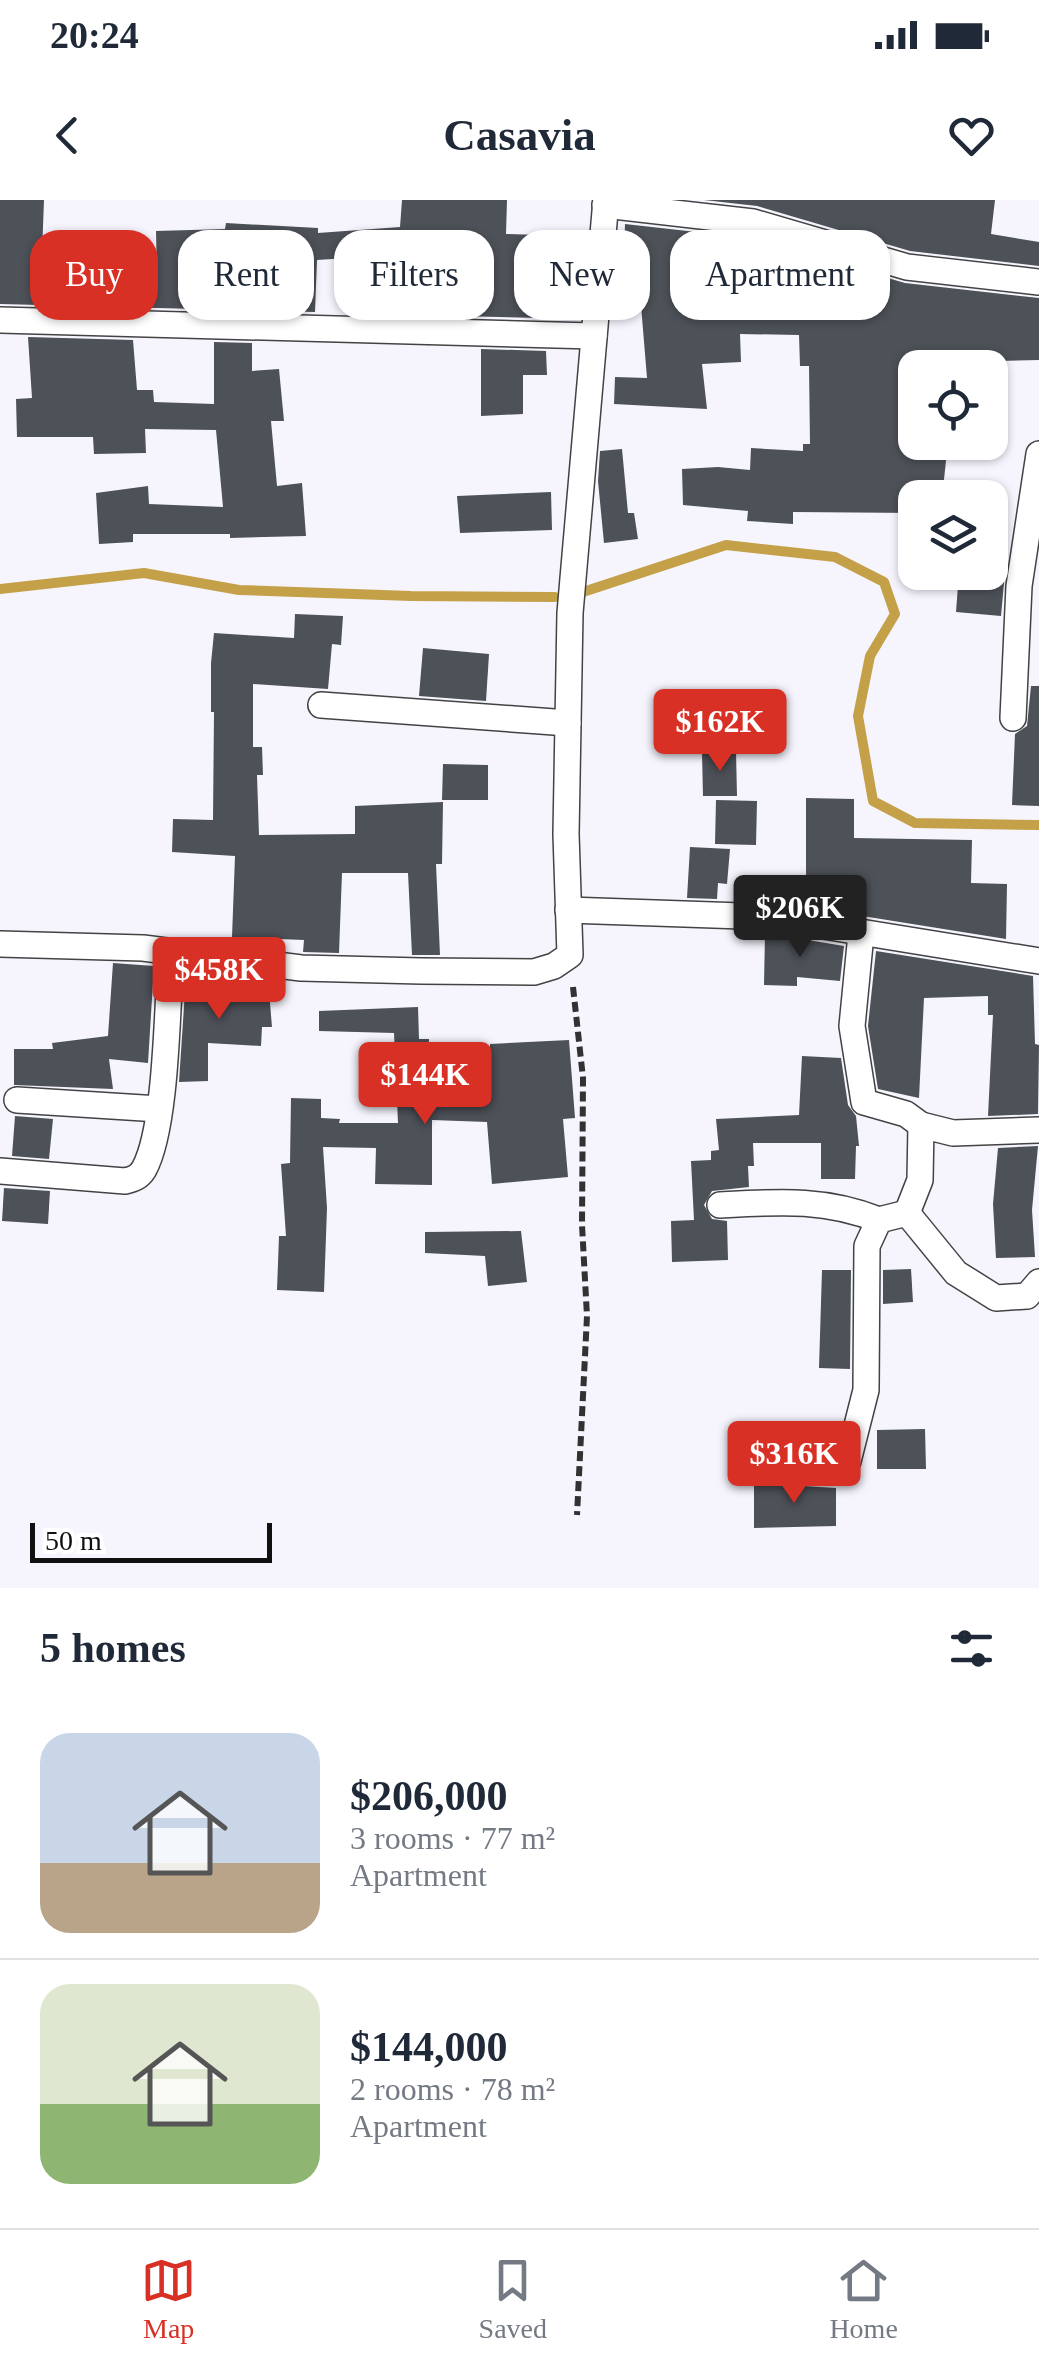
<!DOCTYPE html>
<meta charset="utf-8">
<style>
:root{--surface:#fff;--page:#f6f6f7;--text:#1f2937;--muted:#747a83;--line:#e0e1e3;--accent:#d93025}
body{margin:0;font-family:"Times New Roman",serif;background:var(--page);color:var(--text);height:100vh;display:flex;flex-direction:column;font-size:38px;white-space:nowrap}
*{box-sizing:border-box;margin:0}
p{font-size:32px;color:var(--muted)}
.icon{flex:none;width:55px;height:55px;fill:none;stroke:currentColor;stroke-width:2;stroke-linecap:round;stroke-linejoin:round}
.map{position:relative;height:1388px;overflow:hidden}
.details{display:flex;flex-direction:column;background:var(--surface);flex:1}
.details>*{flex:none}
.guide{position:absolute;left:30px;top:30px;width:980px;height:90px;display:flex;gap:20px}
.fabs{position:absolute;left:898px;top:150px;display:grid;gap:20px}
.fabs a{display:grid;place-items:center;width:110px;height:110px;border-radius:20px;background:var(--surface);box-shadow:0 2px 8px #0004;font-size:50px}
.scale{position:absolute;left:30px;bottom:25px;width:242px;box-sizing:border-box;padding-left:10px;border:5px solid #101010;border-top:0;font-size:28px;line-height:35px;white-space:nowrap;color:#101010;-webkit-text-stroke:8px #fff;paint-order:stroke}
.price{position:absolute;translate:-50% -85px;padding:0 22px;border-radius:10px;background:var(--accent);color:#fff;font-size:32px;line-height:65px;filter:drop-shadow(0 2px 5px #0008)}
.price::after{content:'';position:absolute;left:50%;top:60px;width:30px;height:22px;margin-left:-15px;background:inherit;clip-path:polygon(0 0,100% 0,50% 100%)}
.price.on{background:#222;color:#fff}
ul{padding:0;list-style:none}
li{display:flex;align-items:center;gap:30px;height:250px;padding:0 40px}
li+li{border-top:2px solid var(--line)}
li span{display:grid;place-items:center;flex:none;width:280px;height:200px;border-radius:30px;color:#555}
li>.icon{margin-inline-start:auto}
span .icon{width:120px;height:120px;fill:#fffc;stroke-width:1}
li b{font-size:42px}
h2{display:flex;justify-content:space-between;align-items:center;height:120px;padding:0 40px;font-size:42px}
.pill{padding:0 35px;border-radius:30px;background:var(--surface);box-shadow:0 2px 8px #0004;font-size:35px;line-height:90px}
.pill.on{background:var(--accent);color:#fff}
.status{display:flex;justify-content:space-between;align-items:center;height:70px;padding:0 50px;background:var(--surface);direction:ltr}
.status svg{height:28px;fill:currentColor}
header{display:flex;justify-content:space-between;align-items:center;height:130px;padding:0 40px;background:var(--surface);font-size:45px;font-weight:600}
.tabs{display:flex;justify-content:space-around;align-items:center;height:140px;border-top:2px solid var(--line);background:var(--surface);font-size:28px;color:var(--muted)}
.tabs a{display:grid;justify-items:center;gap:5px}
.tabs .on{color:var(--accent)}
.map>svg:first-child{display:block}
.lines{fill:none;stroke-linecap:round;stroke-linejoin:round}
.stream{stroke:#c4a149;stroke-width:10}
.building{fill:#4d5158}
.minor-casing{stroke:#434343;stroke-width:28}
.path{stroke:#323232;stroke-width:6;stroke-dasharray:10 5;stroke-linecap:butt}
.minor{stroke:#fff;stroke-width:25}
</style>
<div class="status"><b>20:24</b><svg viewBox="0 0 49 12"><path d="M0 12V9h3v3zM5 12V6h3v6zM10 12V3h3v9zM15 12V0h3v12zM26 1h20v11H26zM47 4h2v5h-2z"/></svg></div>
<header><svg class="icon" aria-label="back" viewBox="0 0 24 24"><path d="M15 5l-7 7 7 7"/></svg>Casavia<svg class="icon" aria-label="heart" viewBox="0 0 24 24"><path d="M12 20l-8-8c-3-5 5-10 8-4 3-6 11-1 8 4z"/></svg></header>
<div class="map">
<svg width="1039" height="1388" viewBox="0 0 1039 1388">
<rect width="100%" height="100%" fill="#f6f5fe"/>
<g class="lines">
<g class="stream">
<path d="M 0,389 L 144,373 L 239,390 L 411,396 L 555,397"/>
<path d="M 583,392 L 726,345 L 835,357 L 884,382 L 895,414 L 870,456 L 858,516 L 873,601 L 915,623 L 1039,625"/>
</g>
</g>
<g class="building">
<path d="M 0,0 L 44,0 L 41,80 L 157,75 L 156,31 L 225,29 L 226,23 L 318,28 L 318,33 L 400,27 L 402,0 L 507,0 L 506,34 L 574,36 L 574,78 L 583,78 L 579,119 L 368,114 L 363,57 L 317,60 L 315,112 L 0,104 Z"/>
<path d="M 704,0 L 995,0 L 991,34 L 1039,42 L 1039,66 L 910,51 L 757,6 Z"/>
<path d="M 625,24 L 750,38 L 905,83 L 1039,98 L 1039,160 L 915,163 L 915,242 L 948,242 L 942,298 L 915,298 L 915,313 L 793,312 L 793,324 L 747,321 L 748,311 L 683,305 L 682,269 L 718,267 L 750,270 L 751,248 L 803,251 L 803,244 L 810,244 L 809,166 L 800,166 L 799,135 L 740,134 L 741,162 L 702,164 L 707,209 L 614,204 L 615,177 L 647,178 L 637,57 L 624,56 Z"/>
<path d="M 28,137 L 133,140 L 137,190 L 153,190 L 154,202 L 214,204 L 214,142 L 252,143 L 252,171 L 279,169 L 284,221 L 271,221 L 277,286 L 302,283 L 306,336 L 230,338 L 230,334 L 133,334 L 133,342 L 99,344 L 96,293 L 148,286 L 149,304 L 223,307 L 216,230 L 145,229 L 146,253 L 94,254 L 93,237 L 17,237 L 16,199 L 32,198 Z"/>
<path d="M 481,149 L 546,151 L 547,175 L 523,175 L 523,214 L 481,216 Z"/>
<path d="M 622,249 L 628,313 L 634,313 L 638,339 L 604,343 L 598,281 L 600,251 Z"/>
<path d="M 551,292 L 552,330 L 460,333 L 457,296 Z"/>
<path d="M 959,372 L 1005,372 L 1001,416 L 956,412 Z"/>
<path d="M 295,414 L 343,416 L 341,445 L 332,444 L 328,489 L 253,484 L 253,547 L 262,547 L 263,575 L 257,575 L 259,635 L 355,634 L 355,606 L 443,602 L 442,664 L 436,664 L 440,755 L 412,755 L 408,673 L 342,673 L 339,753 L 303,752 L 304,740 L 232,737 L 235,656 L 172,652 L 173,619 L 213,620 L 214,512 L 211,512 L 211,463 L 214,433 L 294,438 Z"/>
<path d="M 423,448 L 489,454 L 486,501 L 419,496 Z"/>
<path d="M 1031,486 L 1039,486 L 1039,606 L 1012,605 L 1015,534 L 1027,526 Z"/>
<path d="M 736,552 L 737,596 L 703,596 L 702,553 Z"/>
<path d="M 443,564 L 488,565 L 488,600 L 442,600 Z"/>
<path d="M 806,598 L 854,599 L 854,638 L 972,640 L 971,683 L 1007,684 L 1006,739 L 806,707 Z"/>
<path d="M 716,600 L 757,601 L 756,645 L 715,644 Z"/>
<path d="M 690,647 L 730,649 L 727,684 L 718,683 L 717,699 L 687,698 Z"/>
<path d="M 765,733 L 844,746 L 840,781 L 797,777 L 797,786 L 764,785 Z"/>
<path d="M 876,751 L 1033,776 L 1035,844 L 1039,845 L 1038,914 L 988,916 L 993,815 L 988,815 L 988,796 L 924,798 L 919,898 L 878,889 L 868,826 Z"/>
<path d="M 113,763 L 154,766 L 148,863 L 109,859 L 113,889 L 14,885 L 14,849 L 53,849 L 52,843 L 108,836 Z"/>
<path d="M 186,776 L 231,778 L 230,790 L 269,791 L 272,827 L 262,827 L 261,846 L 208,843 L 208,881 L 179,882 Z"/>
<path d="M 418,807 L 419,839 L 429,839 L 428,867 L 481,868 L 480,859 L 490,858 L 490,844 L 569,840 L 575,918 L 563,919 L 568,977 L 492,984 L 487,922 L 432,920 L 432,985 L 375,984 L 376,948 L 323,947 L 327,1008 L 324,1092 L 277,1090 L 279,1036 L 286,1036 L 281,964 L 290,963 L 291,898 L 321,899 L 321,918 L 340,919 L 339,923 L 398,923 L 394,833 L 319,831 L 319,811 Z"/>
<path d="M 802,856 L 841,858 L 848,905 L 856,916 L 859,946 L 856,946 L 855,979 L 821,979 L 821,943 L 753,943 L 754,966 L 748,966 L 749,987 L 712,991 L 704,1005 L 712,1019 L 727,1021 L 728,1060 L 672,1062 L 671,1021 L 694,1020 L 691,961 L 711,960 L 711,951 L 719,950 L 716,919 L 799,915 Z"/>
<path d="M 15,916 L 53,919 L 49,959 L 12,956 Z"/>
<path d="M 1038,946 L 1032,1010 L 1035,1057 L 996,1058 L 993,1004 L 998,948 Z"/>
<path d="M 4,988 L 50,991 L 48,1024 L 2,1021 Z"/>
<path d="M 521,1031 L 527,1082 L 488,1086 L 485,1056 L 425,1053 L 425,1032 Z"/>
<path d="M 911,1069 L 913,1102 L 883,1104 L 883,1070 Z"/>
<path d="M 822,1070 L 851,1070 L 850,1169 L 819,1168 Z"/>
<path d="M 925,1229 L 926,1269 L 877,1269 L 877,1230 Z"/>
<path d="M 754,1283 L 836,1288 L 836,1326 L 754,1328 Z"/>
</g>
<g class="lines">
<defs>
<g id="minor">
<path d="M 605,5 L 753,22 L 907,67 L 1039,82"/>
<path d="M 0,120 L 594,136"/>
<path d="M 321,505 L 568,523"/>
<path d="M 1013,518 L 1019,386 L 1039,254"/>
<path d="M 568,710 L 768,717 L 1039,761"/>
<path d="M 861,734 L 852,826 L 864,902 L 906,914 L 921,925"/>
<path d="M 0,744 L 143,748 L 301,768 L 421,771 L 534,772 L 554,766 L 570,755 L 566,634 L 570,413 L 606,0"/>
<path d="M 17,900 L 159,909"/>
<path d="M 0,971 L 125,981 C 134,979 139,977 144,969 C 167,927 167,806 171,753"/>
<path d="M 720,1005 C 777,1002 825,998 879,1020"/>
<path d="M 907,1013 L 920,980 L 921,925 L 953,933 L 1039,930"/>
<path d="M 848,1261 L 866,1190 L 867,1046 L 879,1020 L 907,1013 L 956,1073 L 996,1098 L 1027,1096 L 1039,1082"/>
</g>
</defs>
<use href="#minor" class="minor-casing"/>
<path class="path" d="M 573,787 L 583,878 L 582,1025 L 587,1116 L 577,1315"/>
<use href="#minor" class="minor"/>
</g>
</svg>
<div class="fabs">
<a><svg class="icon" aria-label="locate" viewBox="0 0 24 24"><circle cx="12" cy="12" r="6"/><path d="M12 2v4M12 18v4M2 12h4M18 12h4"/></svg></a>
<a><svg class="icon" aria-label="layers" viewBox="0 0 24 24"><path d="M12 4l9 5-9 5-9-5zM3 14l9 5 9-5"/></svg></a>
</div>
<div class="scale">50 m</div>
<b class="price" style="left:720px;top:574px">$162K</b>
<b class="price on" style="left:800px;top:760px">$206K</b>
<b class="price" style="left:219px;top:822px">$458K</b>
<b class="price" style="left:425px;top:927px">$144K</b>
<b class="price" style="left:794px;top:1306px">$316K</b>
<div class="guide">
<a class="pill on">Buy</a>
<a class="pill">Rent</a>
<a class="pill">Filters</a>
<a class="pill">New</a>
<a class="pill">Apartment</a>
</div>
</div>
<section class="details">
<h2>5 homes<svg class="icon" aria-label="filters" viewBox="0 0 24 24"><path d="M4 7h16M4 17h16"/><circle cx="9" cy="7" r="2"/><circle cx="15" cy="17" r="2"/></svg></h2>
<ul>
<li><span style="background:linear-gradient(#c9d6e8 65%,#b9a48a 0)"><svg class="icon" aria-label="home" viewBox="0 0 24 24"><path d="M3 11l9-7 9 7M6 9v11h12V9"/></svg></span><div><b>$206,000</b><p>3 rooms · 77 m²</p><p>Apartment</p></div></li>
<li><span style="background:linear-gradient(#dfe7d0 60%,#8fb573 0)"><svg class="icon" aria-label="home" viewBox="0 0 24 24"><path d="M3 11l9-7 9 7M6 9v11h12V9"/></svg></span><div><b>$144,000</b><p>2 rooms · 78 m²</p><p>Apartment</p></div></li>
</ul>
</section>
<nav class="tabs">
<a class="on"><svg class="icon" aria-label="map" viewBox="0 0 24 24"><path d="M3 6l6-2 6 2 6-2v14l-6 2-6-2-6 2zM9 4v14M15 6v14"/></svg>Map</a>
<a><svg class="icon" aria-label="saved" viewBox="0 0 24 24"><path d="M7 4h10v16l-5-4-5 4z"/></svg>Saved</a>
<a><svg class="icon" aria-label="home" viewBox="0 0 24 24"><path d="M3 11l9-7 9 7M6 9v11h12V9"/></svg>Home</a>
</nav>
